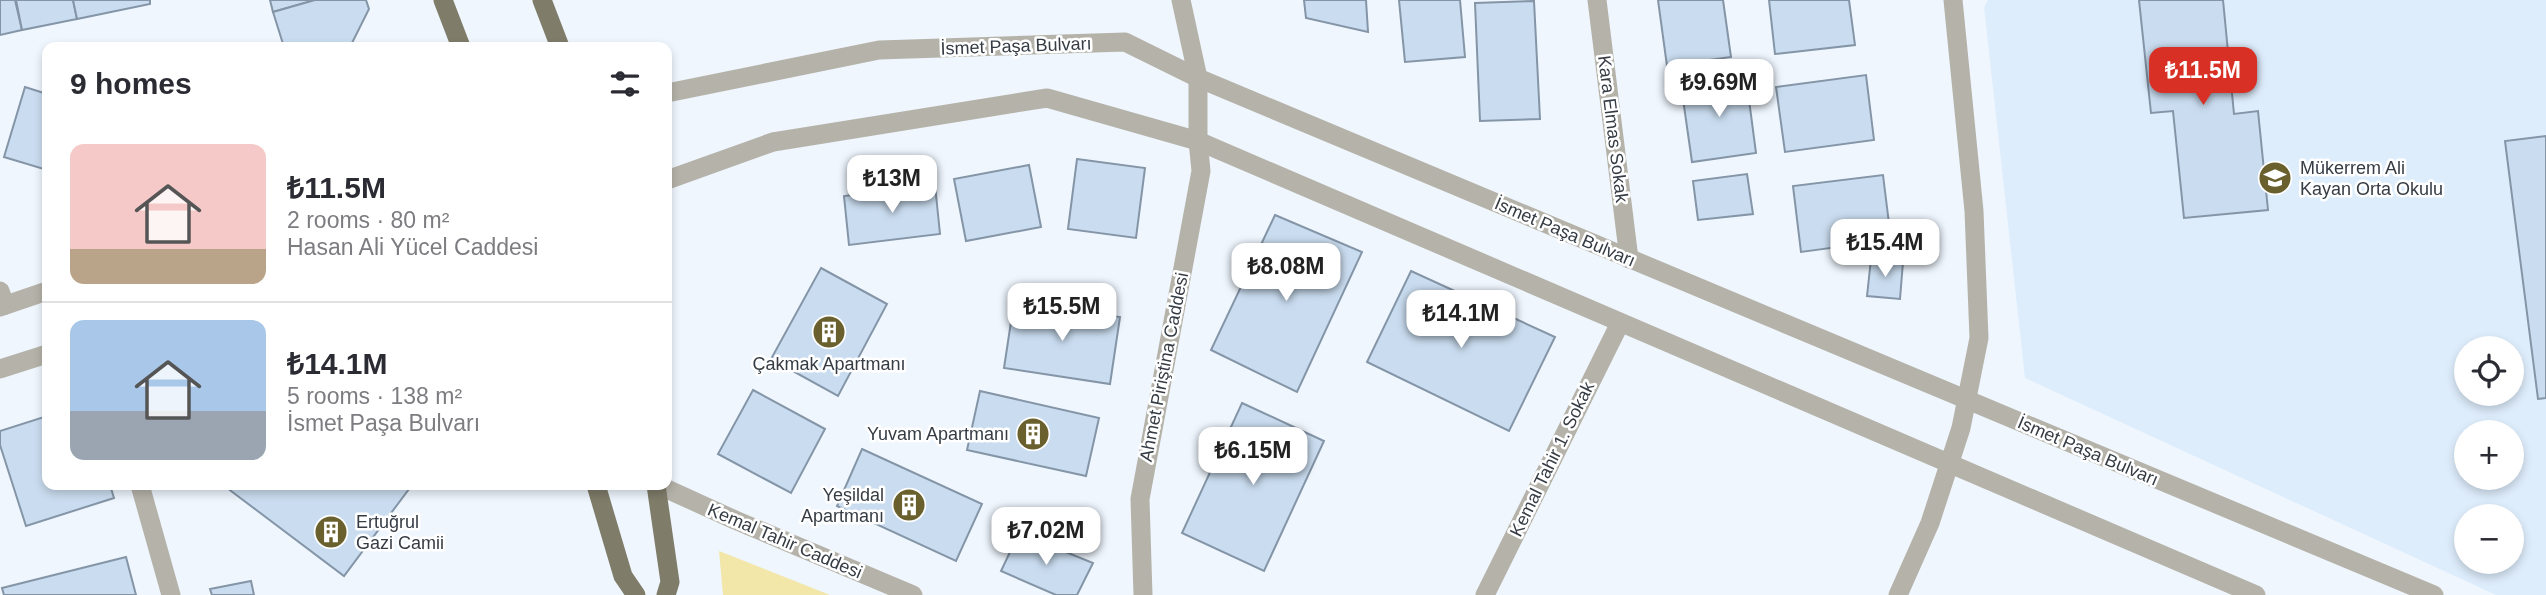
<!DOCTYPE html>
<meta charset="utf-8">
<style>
:root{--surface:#fff;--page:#f7f7f7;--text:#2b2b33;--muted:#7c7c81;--line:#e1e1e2;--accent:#d93025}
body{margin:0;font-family:Arial,sans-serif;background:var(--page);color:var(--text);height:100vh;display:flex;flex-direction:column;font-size:26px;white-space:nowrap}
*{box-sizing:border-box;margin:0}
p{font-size:23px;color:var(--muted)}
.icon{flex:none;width:38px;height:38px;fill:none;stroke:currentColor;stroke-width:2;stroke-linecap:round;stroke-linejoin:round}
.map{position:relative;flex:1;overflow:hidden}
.drawer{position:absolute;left:42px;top:42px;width:630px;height:448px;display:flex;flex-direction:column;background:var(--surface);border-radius:14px;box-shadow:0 4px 10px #0003}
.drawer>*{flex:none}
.tools{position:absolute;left:2454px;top:336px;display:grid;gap:14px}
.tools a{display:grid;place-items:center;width:70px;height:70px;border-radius:50%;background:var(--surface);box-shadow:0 4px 10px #0003;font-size:35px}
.price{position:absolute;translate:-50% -60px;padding:0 16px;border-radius:14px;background:#fff;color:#222;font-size:23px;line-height:46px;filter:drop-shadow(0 2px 4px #0008)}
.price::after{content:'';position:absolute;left:50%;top:42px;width:21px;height:16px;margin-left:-10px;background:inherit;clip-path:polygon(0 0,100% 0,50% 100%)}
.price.active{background:var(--accent);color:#fff}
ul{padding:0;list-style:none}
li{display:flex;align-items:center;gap:21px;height:175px;padding:0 28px}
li+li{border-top:2px solid var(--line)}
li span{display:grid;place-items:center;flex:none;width:196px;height:140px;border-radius:14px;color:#555}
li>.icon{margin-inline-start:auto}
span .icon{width:84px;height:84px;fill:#fffc;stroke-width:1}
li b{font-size:30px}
h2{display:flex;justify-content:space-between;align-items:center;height:84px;padding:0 28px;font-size:30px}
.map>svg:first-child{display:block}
.built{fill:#deedfc;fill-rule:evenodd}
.green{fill:#f2e7a8}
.building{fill:#caddf0;stroke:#8495a7;stroke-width:2}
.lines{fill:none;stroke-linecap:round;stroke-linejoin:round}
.minor{stroke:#b5b3a9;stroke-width:19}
.tertiary{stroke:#b5b3a9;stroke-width:19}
.primary{stroke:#7f7c6a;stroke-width:19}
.labels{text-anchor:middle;stroke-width:5;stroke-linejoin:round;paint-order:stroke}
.street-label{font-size:18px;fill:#353c44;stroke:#fff}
.poi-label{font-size:18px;fill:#353c44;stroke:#fff;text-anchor:start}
</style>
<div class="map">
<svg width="2546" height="595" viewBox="0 0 2546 595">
<rect width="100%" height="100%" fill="#eff6fe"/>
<path class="built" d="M 1988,0 L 2546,0 L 2546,595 L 2496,595 L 2025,378 L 1984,7 ZM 2466,348 L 2511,348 L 2511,394 L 2466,394 ZM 2466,432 L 2511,432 L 2511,478 L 2466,478 ZM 2466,516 L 2511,516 L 2511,562 L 2466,562 Z"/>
<path class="green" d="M 719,551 L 830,595 L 723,595 Z"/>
<g class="building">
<path d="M 0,0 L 15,0 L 22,30 L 0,35 Z"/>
<path d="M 16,0 L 73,0 L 77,19 L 22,30 Z"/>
<path d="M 73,0 L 150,0 L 150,4 L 77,19 Z"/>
<path d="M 270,0 L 315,0 L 273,12 Z"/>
<path d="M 315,0 L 366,0 L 369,9 L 350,47 L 284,47 L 273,12 Z"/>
<path d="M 1304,0 L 1366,0 L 1368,32 L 1306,18 Z"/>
<path d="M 1399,0 L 1460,0 L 1465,57 L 1405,62 Z"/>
<path d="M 1658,0 L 1723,0 L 1731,57 L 1667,66 Z"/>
<path d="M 1769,0 L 1849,0 L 1855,45 L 1775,54 Z"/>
<path d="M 2139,0 L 2223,0 L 2234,114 L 2258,111 L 2268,210 L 2184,218 L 2173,111 L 2151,113 Z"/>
<path d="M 1534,1 L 1540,119 L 1480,121 L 1475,3 Z"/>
<path d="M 1866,75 L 1874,140 L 1785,152 L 1776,87 Z"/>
<path d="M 1746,77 L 1756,153 L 1692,162 L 1681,85 Z"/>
<path d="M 25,87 L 47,94 L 47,170 L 4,157 Z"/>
<path d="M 2546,136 L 2546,398 L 2538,399 L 2505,141 Z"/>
<path d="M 1077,159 L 1145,168 L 1136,238 L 1068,229 Z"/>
<path d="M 1029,165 L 1041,227 L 966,241 L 954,179 Z"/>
<path d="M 1747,174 L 1753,214 L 1698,220 L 1693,181 Z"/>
<path d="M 1883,175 L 1891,240 L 1801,252 L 1793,186 Z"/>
<path d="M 935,185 L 940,234 L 849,245 L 844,196 Z"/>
<path d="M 1275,215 L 1362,252 L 1297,392 L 1211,350 Z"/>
<path d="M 1871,259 L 1903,262 L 1900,299 L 1867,296 Z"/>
<path d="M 821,268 L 887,304 L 838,396 L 771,359 Z"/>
<path d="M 1411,271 L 1555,337 L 1509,431 L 1367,362 Z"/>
<path d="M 1014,302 L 1120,317 L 1110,384 L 1004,368 Z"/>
<path d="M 753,390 L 825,429 L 791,493 L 718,454 Z"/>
<path d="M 980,391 L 1099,418 L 1086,476 L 967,450 Z"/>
<path d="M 1242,403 L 1324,441 L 1264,571 L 1182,533 Z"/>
<path d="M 47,416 L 47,485 L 110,485 L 114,498 L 26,526 L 0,445 L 0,431 Z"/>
<path d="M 862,449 L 982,504 L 956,561 L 837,506 Z"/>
<path d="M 230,485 L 412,485 L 344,576 L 227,488 Z"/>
<path d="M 1019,533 L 1093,563 L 1077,595 L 1056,595 L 1001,571 Z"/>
<path d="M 126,557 L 136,595 L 4,595 L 2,588 Z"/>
<path d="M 251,581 L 254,595 L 212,595 L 210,589 Z"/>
</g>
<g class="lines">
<g class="minor">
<path d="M 1597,0 L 1629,259"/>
<path d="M 0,291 L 5,305"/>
<path d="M 140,485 L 171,595"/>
<path d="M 658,485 L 735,520 L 913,595"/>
<path d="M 1143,595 L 1140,499 L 1201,171 L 1198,141 L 1198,78 L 1181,0"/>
<path d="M 1485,595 L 1620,323"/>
<path d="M 1898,595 L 1930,523 L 1961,428 L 1979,338 L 1974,211 L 1953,0"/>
</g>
<g class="tertiary">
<path d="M 667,93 L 879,50 L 1125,42 L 1198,78 L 2434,595"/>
<path d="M 667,180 L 773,142 L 1047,98 L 1198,141 L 2256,595"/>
<path d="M 0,307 L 47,291"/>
<path d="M 0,369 L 47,354"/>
</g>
<g class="primary">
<path d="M 443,0 L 461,47"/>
<path d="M 542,0 L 560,47"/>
<path d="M 596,485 L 623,576 L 636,595"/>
<path d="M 656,485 L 670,582 L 666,595"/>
</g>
</g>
<defs>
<symbol id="school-disc" viewBox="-11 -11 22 22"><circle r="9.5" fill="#69602d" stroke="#fff"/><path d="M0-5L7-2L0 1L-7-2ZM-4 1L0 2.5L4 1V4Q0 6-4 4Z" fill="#fff"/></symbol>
<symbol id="building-disc" viewBox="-11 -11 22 22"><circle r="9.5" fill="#69602d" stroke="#fff"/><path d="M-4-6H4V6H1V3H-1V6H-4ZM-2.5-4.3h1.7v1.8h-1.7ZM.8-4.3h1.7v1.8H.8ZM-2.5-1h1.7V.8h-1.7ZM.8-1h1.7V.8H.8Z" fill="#fff"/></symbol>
</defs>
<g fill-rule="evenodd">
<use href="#school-disc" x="2256" y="159" width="38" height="38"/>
<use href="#building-disc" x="810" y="313" width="38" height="38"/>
<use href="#building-disc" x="1014" y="415" width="38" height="38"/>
<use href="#building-disc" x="890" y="486" width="38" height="38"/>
<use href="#building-disc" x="312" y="513" width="38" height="38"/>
</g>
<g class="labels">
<g class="street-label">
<text transform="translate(1016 46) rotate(-2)" y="6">İsmet Paşa Bulvarı</text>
<text transform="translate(1613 129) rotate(83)" y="6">Kara Elmas Sokak</text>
<text transform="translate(1565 232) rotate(23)" y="6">İsmet Paşa Bulvarı</text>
<text transform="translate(1164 367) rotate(-79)" y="6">Ahmet Piriştina Caddesi</text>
<text transform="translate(2088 451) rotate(23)" y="6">İsmet Paşa Bulvarı</text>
<text transform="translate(1552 459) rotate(-64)" y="6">Kemal Tahir 1. Sokak</text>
<text transform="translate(785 541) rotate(23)" y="6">Kemal Tahir Caddesi</text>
</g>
<g class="poi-label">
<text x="2300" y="174">Mükerrem Ali<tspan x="2300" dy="21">Kayan Orta Okulu</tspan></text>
<text x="829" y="370" text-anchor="middle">Çakmak Apartmanı</text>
<text x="1009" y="440" text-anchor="end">Yuvam Apartmanı</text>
<text x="884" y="501" text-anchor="end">Yeşildal<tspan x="884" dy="21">Apartmanı</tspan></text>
<text x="356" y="528">Ertuğrul<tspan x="356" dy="21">Gazi Camii</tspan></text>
</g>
</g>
</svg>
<div class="tools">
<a><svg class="icon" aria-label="locate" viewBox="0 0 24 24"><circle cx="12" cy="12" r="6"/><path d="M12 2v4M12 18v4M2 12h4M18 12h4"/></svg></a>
<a>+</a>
<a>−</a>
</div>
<b class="price active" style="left:2203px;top:107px">₺11.5M</b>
<b class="price" style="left:1719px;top:119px">₺9.69M</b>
<b class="price" style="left:892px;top:215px">₺13M</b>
<b class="price" style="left:1885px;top:279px">₺15.4M</b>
<b class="price" style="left:1286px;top:303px">₺8.08M</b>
<b class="price" style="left:1062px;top:343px">₺15.5M</b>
<b class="price" style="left:1461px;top:350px">₺14.1M</b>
<b class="price" style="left:1253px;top:487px">₺6.15M</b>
<b class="price" style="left:1046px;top:567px">₺7.02M</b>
<section class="drawer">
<h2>9 homes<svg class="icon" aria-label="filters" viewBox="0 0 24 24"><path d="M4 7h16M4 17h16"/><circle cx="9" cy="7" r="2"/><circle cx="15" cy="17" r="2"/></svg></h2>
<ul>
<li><span style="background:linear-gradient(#f6c9c9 75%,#b9a48a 0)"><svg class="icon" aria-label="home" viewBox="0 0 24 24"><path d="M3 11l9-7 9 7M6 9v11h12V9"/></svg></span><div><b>₺11.5M</b><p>2 rooms · 80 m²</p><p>Hasan Ali Yücel Caddesi</p></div></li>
<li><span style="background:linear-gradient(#a9c7e8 65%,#9aa5b1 0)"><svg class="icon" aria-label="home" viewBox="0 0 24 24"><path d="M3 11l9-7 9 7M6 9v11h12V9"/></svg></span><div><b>₺14.1M</b><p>5 rooms · 138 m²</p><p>İsmet Paşa Bulvarı</p></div></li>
</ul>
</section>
</div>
